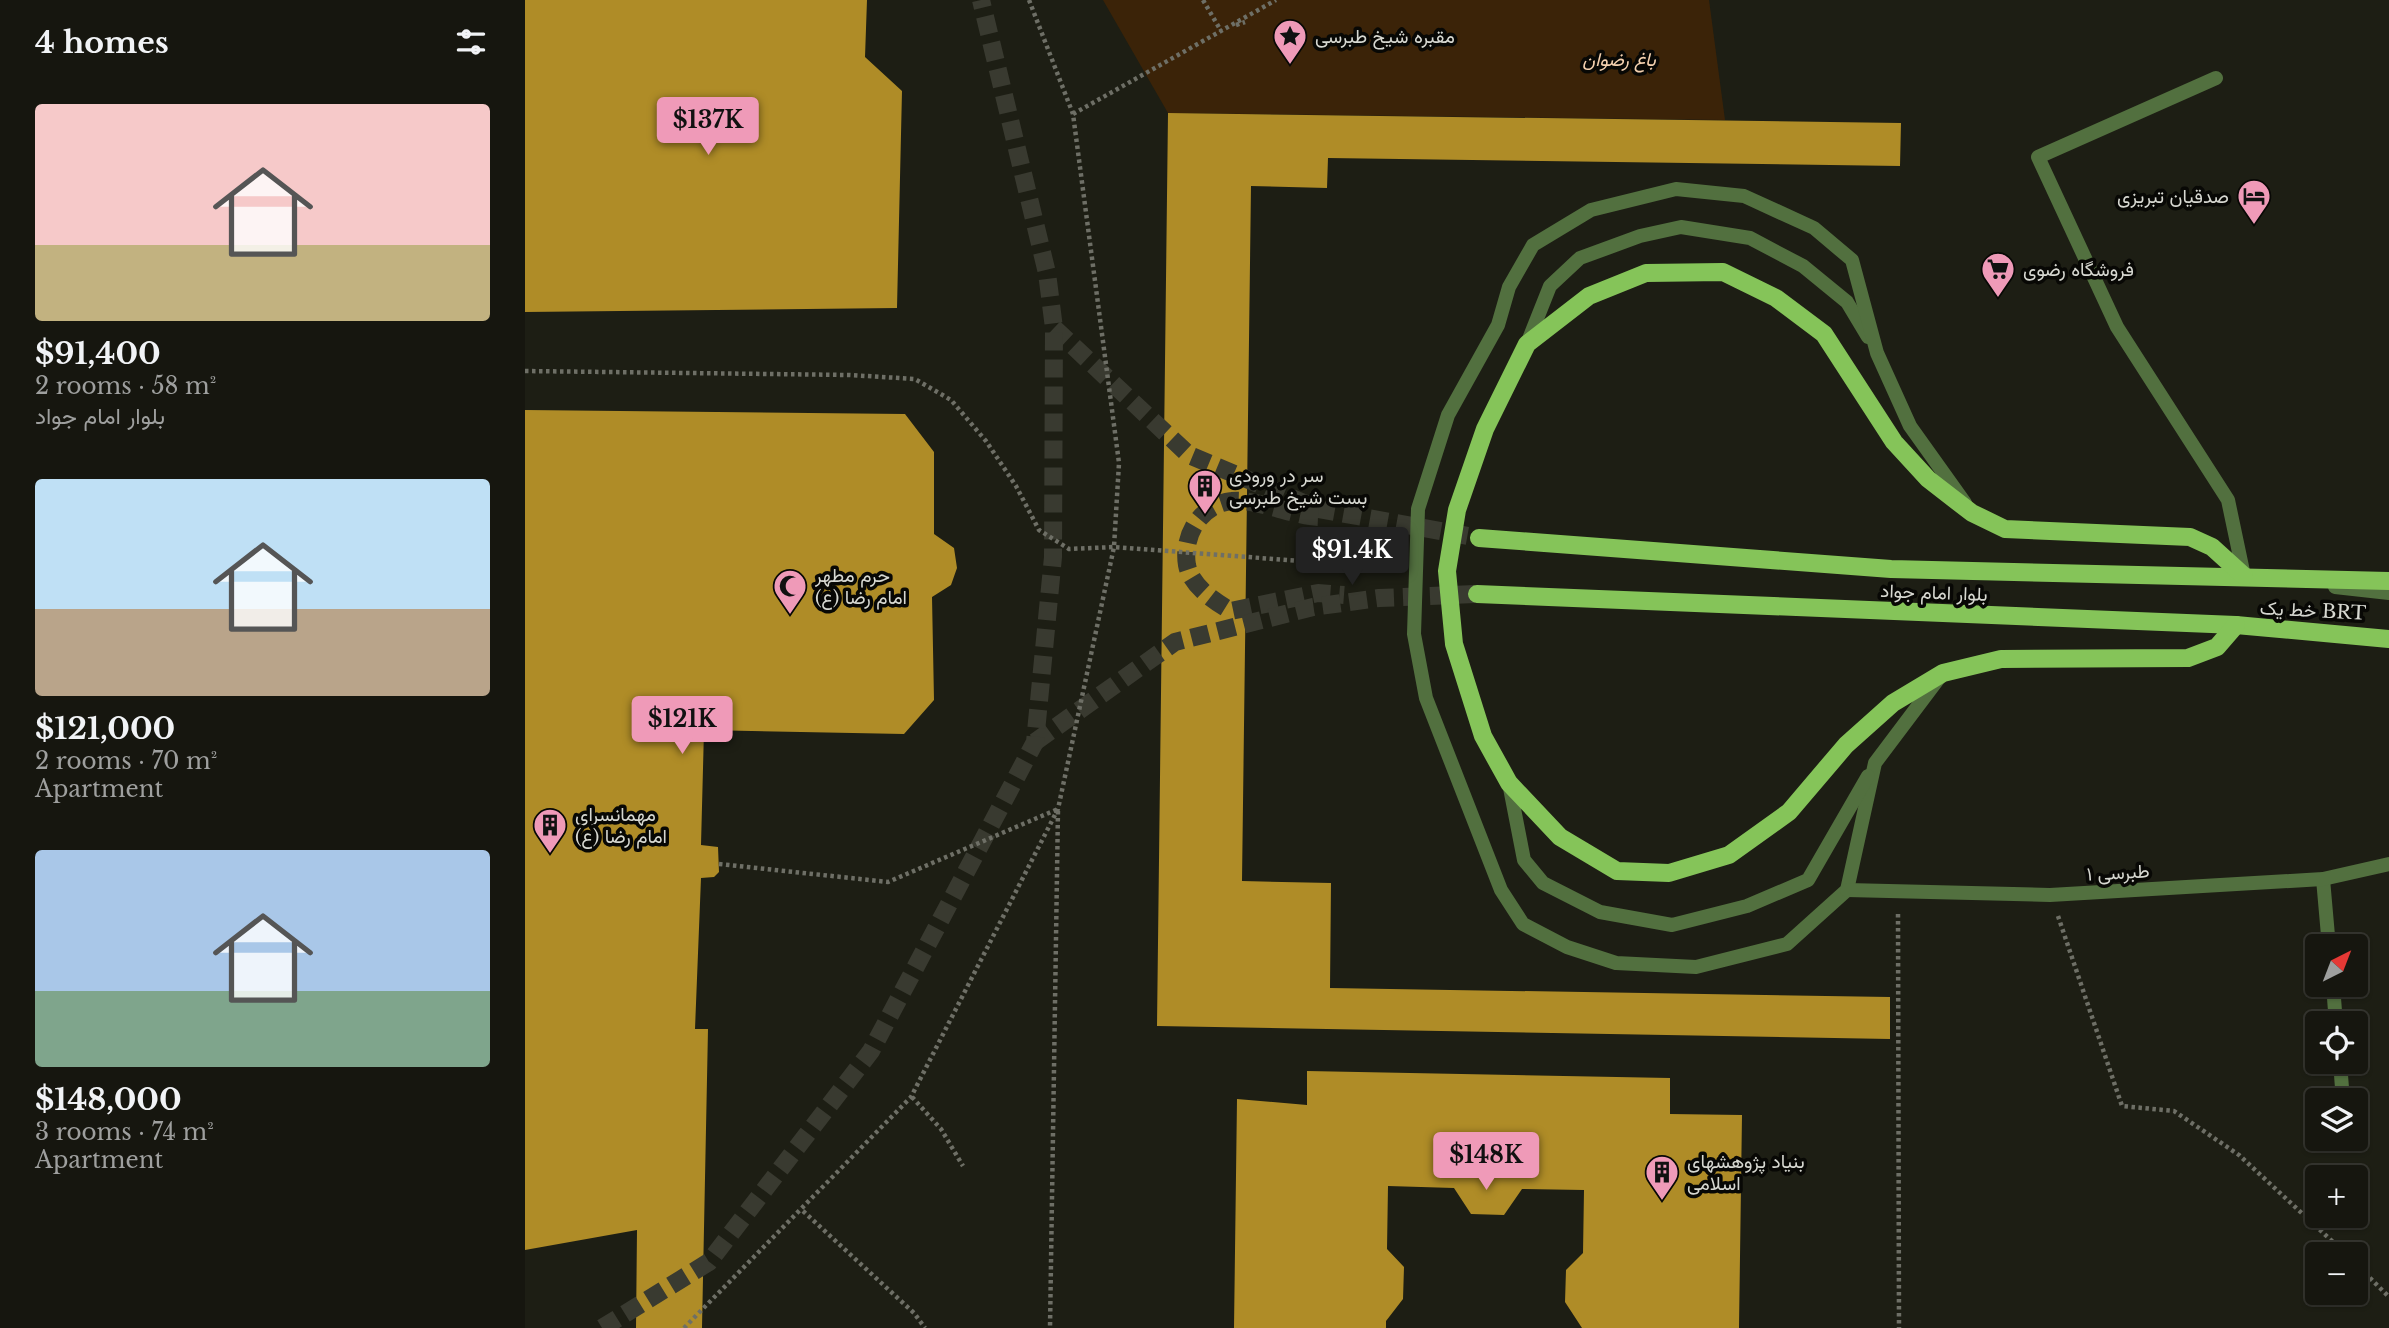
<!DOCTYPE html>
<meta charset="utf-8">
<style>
:root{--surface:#16160f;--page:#1f1f18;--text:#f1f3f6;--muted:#9e9f9e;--line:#35352f;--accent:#ef9ab8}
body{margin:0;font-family:"Libre Baskerville",Vazirmatn,serif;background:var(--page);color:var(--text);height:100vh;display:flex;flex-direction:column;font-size:26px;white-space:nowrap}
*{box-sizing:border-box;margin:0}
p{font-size:23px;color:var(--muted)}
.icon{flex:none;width:38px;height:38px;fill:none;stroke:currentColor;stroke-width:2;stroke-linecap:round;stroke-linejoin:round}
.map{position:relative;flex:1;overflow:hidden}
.details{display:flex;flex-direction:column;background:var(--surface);width:525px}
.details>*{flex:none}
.needle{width:46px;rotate:42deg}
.controls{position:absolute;left:1780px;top:934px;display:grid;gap:14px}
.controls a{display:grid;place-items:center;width:63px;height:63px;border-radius:7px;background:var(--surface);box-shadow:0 2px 5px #0004,0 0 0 2px var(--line);font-size:35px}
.price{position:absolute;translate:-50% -60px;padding:0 16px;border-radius:7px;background:var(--accent);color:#111;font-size:23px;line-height:46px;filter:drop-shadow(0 2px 4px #0008)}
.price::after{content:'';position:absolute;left:50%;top:42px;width:21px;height:16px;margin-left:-10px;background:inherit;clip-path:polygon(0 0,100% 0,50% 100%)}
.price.selected{background:#222;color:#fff}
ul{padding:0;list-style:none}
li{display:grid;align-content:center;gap:14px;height:371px;padding:0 35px}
li span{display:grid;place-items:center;height:217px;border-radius:7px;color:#555}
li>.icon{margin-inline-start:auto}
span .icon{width:126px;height:126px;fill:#fffc;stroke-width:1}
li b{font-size:30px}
h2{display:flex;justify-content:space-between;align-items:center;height:84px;padding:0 35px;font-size:30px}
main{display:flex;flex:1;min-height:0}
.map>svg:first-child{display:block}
.green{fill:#3b2308}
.building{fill:#af8c27}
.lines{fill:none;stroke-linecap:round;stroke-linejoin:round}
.primary-tunnel{stroke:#393a30;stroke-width:18;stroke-dasharray:18 9;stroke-linecap:butt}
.path{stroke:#6e6f66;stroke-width:4.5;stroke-dasharray:3.5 3.5;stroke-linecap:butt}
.service{stroke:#52703f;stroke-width:14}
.primary{stroke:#85c459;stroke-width:18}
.labels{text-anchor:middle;stroke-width:7;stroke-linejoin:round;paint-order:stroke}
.poi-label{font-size:19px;fill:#d7d8d1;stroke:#080805;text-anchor:start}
.park-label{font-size:19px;font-style:italic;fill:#f5d1af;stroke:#080805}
.street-label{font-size:19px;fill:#d7d8d1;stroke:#080805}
</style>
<main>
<section class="details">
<h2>4 homes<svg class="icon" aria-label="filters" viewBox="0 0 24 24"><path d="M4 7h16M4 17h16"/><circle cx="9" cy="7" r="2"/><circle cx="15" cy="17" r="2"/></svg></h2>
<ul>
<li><span style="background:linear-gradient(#f6c9c9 65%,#c2b280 0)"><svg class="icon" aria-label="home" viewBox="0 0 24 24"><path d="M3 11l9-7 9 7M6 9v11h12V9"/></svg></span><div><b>$91,400</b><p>2 rooms · 58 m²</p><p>بلوار امام جواد</p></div></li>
<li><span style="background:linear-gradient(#bfe0f5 60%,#b9a48a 0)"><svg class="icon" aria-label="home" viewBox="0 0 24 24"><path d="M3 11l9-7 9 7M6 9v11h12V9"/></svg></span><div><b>$121,000</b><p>2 rooms · 70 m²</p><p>Apartment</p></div></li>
<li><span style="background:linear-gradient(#a9c7e8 65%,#7fa58c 0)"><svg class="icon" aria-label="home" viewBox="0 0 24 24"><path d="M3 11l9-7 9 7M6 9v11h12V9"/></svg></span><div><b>$148,000</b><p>3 rooms · 74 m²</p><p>Apartment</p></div></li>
</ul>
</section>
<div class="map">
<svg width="1864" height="1328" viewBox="0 0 1864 1328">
<rect width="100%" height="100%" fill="#1d1e14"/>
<path class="green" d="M 578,0 L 1184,0 L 1200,120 L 643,113 Z"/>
<g class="building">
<path d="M 0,0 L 342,0 L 340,57 L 377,91 L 372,308 L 0,312 Z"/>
<path d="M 643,113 L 1376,123 L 1375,166 L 803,158 L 802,188 L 726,186 L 717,881 L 806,883 L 805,988 L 1365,997 L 1365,1039 L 632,1026 Z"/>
<path d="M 0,410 L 380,414 L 409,452 L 409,534 L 429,548 L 432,568 L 426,585 L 407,597 L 409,700 L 379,734 L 179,730 L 176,845 L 193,847 L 194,872 L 189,877 L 176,878 L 170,1029 L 183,1029 L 177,1328 L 111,1328 L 112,1230 L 0,1250 Z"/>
<path d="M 782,1071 L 1145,1078 L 1145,1114 L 1217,1115 L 1214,1328 L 1057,1328 L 1040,1302 L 1041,1270 L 1058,1253 L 1059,1190 L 997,1189 L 979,1215 L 946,1214 L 929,1188 L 863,1186 L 862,1249 L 879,1267 L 878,1299 L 861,1321 L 861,1328 L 709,1328 L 712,1099 L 782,1105 Z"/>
</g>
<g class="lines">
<g class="primary-tunnel">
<path d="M 529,328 L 664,455 L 793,509 L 954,538"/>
<path d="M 793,517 C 769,516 728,498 707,501 C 676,504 657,535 662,565 C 666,586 689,601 706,611 L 793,593 L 819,595"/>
<path d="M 510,742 L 650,642 L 788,607 L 854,598 L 952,594"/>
<path d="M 77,1328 L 184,1262 L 346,1051 L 510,742 L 528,557 L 529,328 L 522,273 L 456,0"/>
</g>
<g class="path">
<path d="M 678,0 L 696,31"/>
<path d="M 711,25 L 720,22"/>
<path d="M 548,114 L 751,0"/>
<path d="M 0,371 L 325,375 L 390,379 L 426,400 L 461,441 L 491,486 L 514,530 L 544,549 L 589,547 L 869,568"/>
<path d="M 194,864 L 363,882 L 533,809 L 525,1328"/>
<path d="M 1373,914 L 1374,1328"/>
<path d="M 1533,916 L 1597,1106 L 1649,1111 L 1714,1155 L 1822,1255"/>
<path d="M 387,1097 L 416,1129 L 438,1166"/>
<path d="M 278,1211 L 389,1313 L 400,1328"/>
<path d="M 1830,1263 L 1864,1297"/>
<path d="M 159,1328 L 386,1097 L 533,809 L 589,547 L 594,463 L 548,114 L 504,0"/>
</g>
<g class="service">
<path d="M 1691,78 L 1513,157 L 1592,327 L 1703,500 L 1719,576 L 1724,577"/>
<path d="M 1002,344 L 1025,286 L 1055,258 L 1115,236 L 1156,227 L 1225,238 L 1278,266 L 1322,302 L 1343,337"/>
<path d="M 1810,587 L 1864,593"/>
<path d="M 1414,678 L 1350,763 L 1322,890 L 1262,944 L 1171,967 L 1091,963 L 1042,947 L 998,924 L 976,890 L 901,698 L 889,634 L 893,509 L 923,415 L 973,325 L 984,287 L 1008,245 L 1066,210 L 1151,189 L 1219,196 L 1289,228 L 1327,260 L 1352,353 L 1385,426 L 1440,503"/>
<path d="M 984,783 L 999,860 L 1018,883 L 1075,912 L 1147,925 L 1222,906 L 1283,880 L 1343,776"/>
<path d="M 1798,879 L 1804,947"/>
<path d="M 1322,890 L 1525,895 L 1798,879 L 1864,864"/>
<path d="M 1808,985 L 1811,1024"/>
<path d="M 1815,1062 L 1818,1101"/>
</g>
<g class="primary">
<path d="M 954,538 L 1366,569 L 1864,581"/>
<path d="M 952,594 L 1711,625 L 1864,639"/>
<path d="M 1711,625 L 1692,647 L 1663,658 L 1476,659 L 1418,673 L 1368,703 L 1321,745 L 1264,812 L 1204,855 L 1144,873 L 1092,871 L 1035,837 L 984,783 L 958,736 L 929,644 L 922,571 L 932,510 L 960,429 L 1002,344 L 1064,296 L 1121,273 L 1198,272 L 1251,298 L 1299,334 L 1369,442 L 1403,479 L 1447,513 L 1480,529 L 1665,537 L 1687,547 L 1719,576"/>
</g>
</g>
<defs>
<symbol id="sight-pin" viewBox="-11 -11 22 30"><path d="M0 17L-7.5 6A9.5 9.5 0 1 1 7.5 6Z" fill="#ef9ab8" stroke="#080805"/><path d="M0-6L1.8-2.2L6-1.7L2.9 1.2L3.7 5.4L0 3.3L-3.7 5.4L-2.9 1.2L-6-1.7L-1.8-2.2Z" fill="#111"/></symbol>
<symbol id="hotel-pin" viewBox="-11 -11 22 30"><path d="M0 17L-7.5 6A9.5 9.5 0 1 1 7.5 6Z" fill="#ef9ab8" stroke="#080805"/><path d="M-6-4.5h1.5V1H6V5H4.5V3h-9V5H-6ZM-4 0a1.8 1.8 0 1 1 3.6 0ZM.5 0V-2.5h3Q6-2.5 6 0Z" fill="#111"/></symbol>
<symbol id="supermarket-pin" viewBox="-11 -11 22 30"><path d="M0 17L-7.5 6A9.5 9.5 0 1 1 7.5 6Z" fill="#ef9ab8" stroke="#080805"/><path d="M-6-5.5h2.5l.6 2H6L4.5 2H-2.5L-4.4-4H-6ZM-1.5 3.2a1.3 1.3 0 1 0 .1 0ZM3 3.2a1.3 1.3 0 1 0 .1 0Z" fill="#111"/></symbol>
<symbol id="building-pin" viewBox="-11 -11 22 30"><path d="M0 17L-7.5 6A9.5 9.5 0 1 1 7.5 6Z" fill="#ef9ab8" stroke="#080805"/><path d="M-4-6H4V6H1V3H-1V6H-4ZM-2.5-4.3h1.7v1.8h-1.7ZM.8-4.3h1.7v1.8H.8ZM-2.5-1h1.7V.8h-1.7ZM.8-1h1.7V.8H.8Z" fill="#111"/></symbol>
<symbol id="mosque-pin" viewBox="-11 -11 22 30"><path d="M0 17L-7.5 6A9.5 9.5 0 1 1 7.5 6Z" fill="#ef9ab8" stroke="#080805"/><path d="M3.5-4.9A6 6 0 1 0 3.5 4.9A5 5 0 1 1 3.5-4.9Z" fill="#111"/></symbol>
</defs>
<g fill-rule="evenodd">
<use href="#sight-pin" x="746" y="17" width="38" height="52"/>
<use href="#hotel-pin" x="1710" y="177" width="38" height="52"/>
<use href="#supermarket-pin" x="1454" y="250" width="38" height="52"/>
<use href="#building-pin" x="661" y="467" width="38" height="52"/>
<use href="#mosque-pin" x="246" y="567" width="38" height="52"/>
<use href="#building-pin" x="6" y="806" width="38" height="52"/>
<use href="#building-pin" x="1118" y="1153" width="38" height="52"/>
</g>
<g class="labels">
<g class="poi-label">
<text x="790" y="43">مقبره شیخ طبرسی</text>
<text x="1704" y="203" text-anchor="end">صدقیان تبریزی</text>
<text x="1498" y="276">فروشگاه رضوی</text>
<text x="704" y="482">سر در ورودی<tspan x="704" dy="22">بست شیخ طبرسی</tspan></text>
<text x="290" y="582">حرم مطهر<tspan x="290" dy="22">امام رضا (ع)</tspan></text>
<text x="50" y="821">مهمانسرای<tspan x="50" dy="22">امام رضا (ع)</tspan></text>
<text x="1162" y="1168">بنیاد پژوهشهای<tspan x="1162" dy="22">اسلامی</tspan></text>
</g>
<g class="park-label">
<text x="1094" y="66">باغ رضوان</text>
</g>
<g class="street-label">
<text transform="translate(1409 592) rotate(2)" y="7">بلوار امام جواد</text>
<text transform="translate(1788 610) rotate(3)" y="7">خط یک BRT</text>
<text transform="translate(1593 872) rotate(-3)" y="7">طبرسی ۱</text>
</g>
</g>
</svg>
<div class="controls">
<a><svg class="needle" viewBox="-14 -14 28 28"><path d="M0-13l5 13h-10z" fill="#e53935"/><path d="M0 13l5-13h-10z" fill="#9e9f9e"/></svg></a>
<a><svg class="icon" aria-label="locate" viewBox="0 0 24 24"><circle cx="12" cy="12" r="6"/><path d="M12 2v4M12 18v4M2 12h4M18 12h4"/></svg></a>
<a><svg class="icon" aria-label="layers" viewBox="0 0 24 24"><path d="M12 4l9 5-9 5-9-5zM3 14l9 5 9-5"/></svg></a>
<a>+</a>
<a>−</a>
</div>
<b class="price" style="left:183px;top:157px">$137K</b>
<b class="price selected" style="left:827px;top:587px">$91.4K</b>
<b class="price" style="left:157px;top:756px">$121K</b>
<b class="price" style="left:961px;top:1192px">$148K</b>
</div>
</main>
